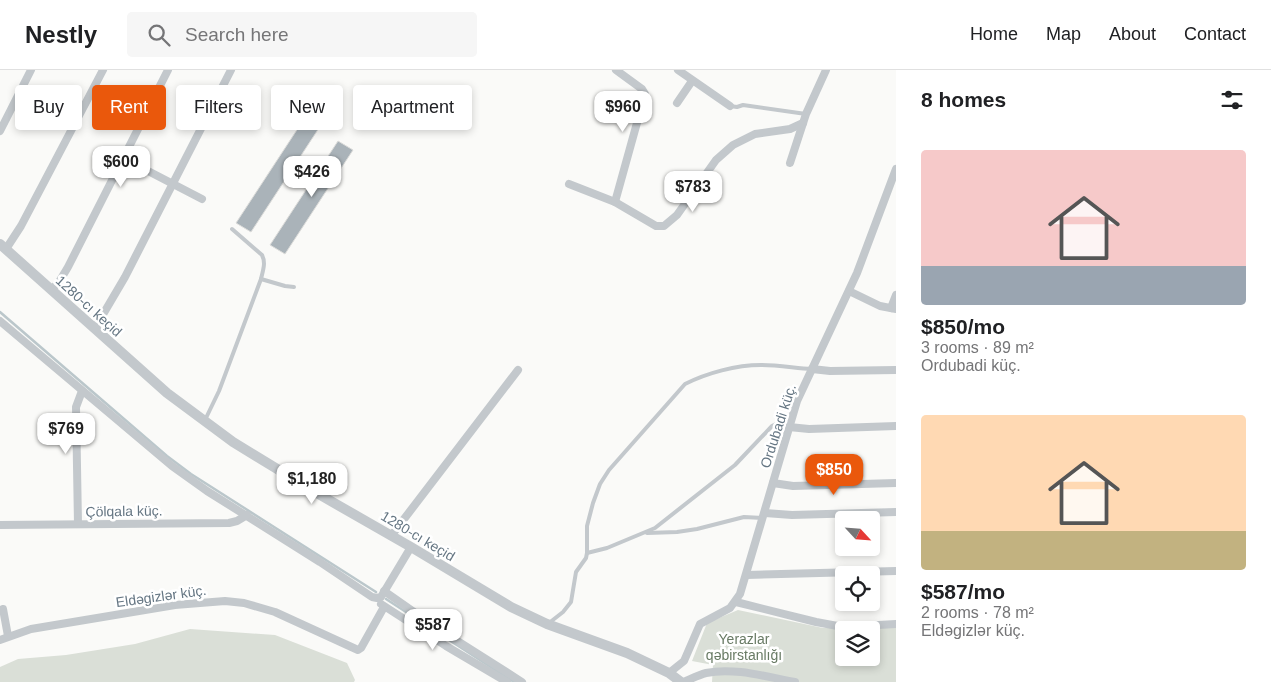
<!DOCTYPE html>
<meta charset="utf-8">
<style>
:root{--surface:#fff;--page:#f6f6f6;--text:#202124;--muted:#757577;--line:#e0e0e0;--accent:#ea580c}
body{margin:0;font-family:Helvetica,sans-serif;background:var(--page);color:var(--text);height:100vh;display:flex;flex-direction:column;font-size:19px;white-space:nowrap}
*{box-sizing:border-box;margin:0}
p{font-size:16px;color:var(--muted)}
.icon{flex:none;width:28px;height:28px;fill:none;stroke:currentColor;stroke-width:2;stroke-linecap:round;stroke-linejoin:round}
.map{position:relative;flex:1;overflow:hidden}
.side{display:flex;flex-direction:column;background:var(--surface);width:375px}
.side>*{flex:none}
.top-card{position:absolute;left:15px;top:15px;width:475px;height:45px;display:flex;gap:10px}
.needle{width:32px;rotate:116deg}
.controls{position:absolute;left:835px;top:441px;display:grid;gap:10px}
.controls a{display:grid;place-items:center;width:45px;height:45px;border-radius:5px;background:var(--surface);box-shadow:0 2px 8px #0003;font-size:25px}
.price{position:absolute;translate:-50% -42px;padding:0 11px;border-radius:10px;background:#fff;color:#222;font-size:16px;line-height:32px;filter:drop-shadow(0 1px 2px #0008)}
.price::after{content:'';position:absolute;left:50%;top:30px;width:15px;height:11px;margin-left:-8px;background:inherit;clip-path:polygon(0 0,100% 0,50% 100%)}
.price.current{background:var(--accent);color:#fff}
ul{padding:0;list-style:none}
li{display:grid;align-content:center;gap:10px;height:265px;padding:0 25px}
li span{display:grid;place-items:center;height:155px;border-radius:5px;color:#555}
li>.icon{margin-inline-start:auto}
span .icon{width:90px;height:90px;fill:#fffc;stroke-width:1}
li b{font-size:21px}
h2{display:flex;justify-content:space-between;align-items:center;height:60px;padding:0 25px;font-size:21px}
.pill{padding:0 18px;border-radius:5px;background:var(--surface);box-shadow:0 2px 8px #0003;font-size:18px;line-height:45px}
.pill.current{background:var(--accent);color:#fff}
header{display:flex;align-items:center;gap:30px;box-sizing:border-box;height:70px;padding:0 25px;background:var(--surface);border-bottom:1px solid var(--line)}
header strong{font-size:24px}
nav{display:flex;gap:28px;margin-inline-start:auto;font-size:18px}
.search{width:350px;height:45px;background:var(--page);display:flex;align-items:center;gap:12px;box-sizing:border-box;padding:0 18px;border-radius:5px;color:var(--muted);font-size:19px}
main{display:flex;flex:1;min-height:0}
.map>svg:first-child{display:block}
.green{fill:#dadfd7;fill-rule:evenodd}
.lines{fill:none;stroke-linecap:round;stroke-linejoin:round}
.stream{stroke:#bbc7cb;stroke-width:2.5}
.building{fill:#aab3b9;stroke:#dcdcda}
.service{stroke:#c3c8cc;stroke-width:4}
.minor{stroke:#c3c8cc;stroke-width:8}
.tertiary{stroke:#c3c8cc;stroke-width:10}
.labels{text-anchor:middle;stroke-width:5;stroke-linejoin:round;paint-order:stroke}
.street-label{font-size:14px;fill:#657683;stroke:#fff}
.park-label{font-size:14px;fill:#687a64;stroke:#fff}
</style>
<header>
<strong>Nestly</strong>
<div class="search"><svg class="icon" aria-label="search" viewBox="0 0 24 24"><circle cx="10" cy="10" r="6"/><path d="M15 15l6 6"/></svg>Search here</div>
<nav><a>Home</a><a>Map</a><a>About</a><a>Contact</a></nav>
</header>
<main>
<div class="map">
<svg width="896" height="612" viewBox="0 0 896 612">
<rect width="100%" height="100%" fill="#fafaf8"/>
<g class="green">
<path d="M 738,540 L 823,558 L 896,558 L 896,612 L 712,612 L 713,595 L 692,591 L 707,553 ZM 844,560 L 871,560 L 871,588 L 844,588 Z"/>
<path d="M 190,559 L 275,565 L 347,593 L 355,610 L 354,612 L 0,612 L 0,597 L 18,589 L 66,585 L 135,574 Z"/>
</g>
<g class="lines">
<g class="stream">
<path d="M 0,242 L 167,386 L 191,404 L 376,522"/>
<path d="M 386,529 L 514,612"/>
</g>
</g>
<g class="building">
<path d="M 304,49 L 319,58 L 251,162 L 236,153 Z"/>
<path d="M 338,71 L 353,80 L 285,184 L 270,175 Z"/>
</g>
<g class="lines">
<g class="service">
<path d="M 730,36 L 737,37 L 743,35 L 806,44"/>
<path d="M 261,209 L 285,216 L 294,217"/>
<path d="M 205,350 L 219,321 L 261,209 C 263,200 266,193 262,185 L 232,159"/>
<path d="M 647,463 L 677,462 L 697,459 L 744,447 L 763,448"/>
<path d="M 587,483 L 607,478 L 655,458 L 735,395 L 772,356 L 792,346"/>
<path d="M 549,553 L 563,542 L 571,532 L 576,502 L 586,488 L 587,483 L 587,456 L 593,433 L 600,414 L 609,400 L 685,314 C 707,303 736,295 761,295 C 778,295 795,298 812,299"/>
</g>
<g class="minor">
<path d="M 678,0 L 730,36"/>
<path d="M 677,33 L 692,11"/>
<path d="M 0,61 L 31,0"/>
<path d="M 123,88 L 202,129"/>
<path d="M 790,93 L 806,44 L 826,0"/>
<path d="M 569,114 L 615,132 L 656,156 L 664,156 L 677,145 L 716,90 L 733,75 L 755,64 L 790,59 L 803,53"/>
<path d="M 615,132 L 645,24 L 642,19 L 616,0"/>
<path d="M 6,179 L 21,156 L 103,0"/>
<path d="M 51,220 L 59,212 L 68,197 L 168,0"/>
<path d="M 849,221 L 880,236 L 896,239"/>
<path d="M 891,238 L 896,225"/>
<path d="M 0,251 L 172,396 L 207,421 L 320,492 L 372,527 L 377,528 L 381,527 L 411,477"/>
<path d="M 95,258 L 125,207 L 231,0"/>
<path d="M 812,299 L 830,301 L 896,300"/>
<path d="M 789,357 L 809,359 L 896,356"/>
<path d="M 773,413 L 793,416 L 896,413"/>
<path d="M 765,443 L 792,445 L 896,442"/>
<path d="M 78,454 L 76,337 L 82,321"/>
<path d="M 0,455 L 229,453 L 237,451 L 247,445"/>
<path d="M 391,466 L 518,300"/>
<path d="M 747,505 L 896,501"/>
<path d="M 384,521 L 434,556 L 522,612"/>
<path d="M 736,532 L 816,552 L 843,557 L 896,554"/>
<path d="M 381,534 L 446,576 L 507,612"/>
<path d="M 3,539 L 8,566"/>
<path d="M 0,570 L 31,559 L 175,535 L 225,531 L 244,533 L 275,542 L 358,580 L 361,578 L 384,537"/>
<path d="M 669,603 L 684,591 L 700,554 L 730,538 L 740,524 L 797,331 L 857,203 L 896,99"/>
<path d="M 684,612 C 691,609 698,605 706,603 C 734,597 767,607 795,612"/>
</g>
<path class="tertiary" d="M 0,174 L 167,323 L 233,372 L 315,422 L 411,477 L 511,537 L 547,554 L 627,583 L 669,603 L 681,612"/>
</g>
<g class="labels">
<g class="street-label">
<text transform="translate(89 236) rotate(42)" y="5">1280-cı keçid</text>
<text transform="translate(778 356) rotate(-72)" y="5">Ordubadi küç.</text>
<text transform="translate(124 441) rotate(-1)" y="5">Çölqala küç.</text>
<text transform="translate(418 466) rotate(31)" y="5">1280-cı keçid</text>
<text transform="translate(161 526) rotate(-8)" y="5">Eldəgizlər küç.</text>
</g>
<g class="park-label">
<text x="744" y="574">Yerazlar<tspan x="744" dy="16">qəbirstanlığı</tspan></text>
</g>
</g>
</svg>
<div class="controls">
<a><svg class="needle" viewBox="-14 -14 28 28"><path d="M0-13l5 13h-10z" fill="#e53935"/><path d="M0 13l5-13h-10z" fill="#757577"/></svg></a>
<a><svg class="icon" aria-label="locate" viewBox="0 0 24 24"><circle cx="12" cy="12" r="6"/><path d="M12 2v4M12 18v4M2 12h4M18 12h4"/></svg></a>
<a><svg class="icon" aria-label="layers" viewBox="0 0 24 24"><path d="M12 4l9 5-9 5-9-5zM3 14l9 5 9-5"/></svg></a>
</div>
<b class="price" style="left:623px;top:63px">$960</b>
<b class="price" style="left:121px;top:118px">$600</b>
<b class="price" style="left:312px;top:128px">$426</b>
<b class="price" style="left:693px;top:143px">$783</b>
<b class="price" style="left:66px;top:385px">$769</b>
<b class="price current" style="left:834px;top:426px">$850</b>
<b class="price" style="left:312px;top:435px">$1,180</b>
<b class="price" style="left:433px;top:581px">$587</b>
<div class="top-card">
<a class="pill">Buy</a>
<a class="pill current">Rent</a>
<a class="pill">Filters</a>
<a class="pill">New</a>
<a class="pill">Apartment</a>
</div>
</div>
<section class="side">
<h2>8 homes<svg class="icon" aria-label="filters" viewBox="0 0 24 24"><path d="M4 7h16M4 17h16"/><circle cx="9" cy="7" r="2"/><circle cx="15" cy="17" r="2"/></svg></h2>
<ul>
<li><span style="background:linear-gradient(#f6c9c9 75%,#9aa5b1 0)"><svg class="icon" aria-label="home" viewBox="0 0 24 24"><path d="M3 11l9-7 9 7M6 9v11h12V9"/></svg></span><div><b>$850/mo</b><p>3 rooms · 89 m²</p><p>Ordubadi küç.</p></div></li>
<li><span style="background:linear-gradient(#ffd9b3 75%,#c2b280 0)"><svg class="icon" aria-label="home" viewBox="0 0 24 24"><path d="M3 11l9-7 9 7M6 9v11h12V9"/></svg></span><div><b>$587/mo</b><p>2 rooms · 78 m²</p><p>Eldəgizlər küç.</p></div></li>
</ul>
</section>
</main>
